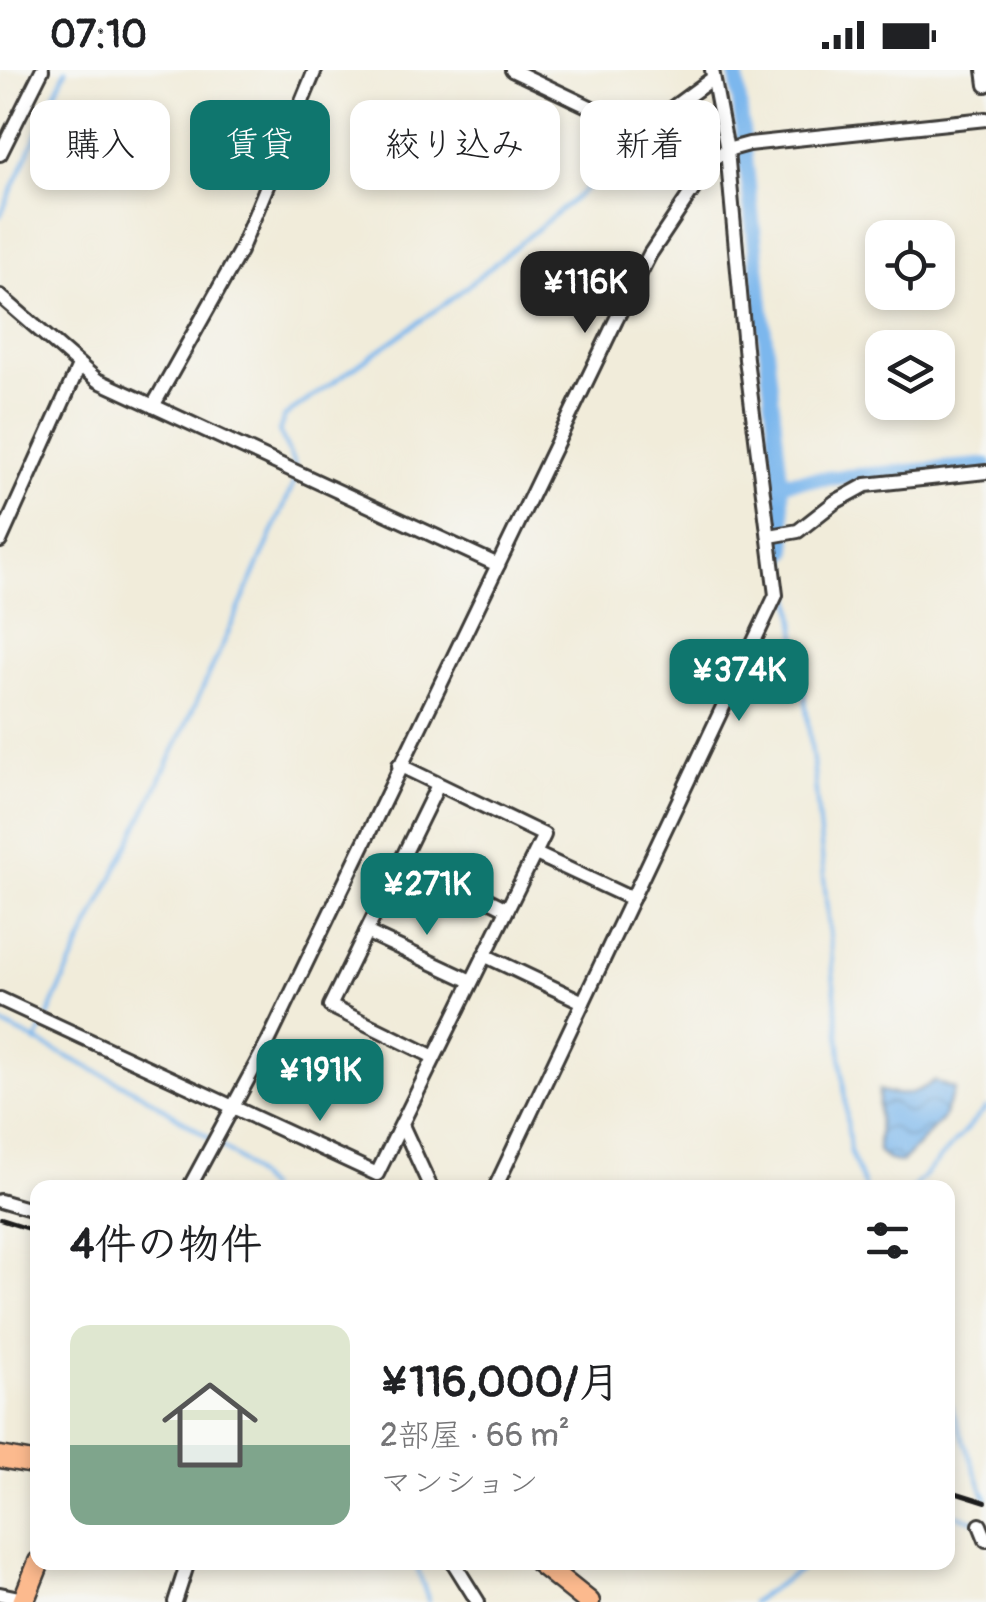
<!DOCTYPE html>
<html lang="ja">
<meta charset="utf-8">
<style>
:root{--surface:#fff;--page:#f6f6f6;--text:#202124;--muted:#757577;--line:#e0e0e0;--accent:#0f766e}
body{margin:0;font-family:Pangolin,"Klee One",sans-serif;background:var(--page);color:var(--text);height:100vh;display:flex;flex-direction:column;font-size:38px;white-space:nowrap}
*{box-sizing:border-box;margin:0}
p{font-size:32px;color:var(--muted)}
.icon{flex:none;width:55px;height:55px;fill:none;stroke:currentColor;stroke-width:2;stroke-linecap:round;stroke-linejoin:round}
.map{position:relative;flex:1;overflow:hidden}
.details{position:absolute;left:30px;top:1110px;width:925px;height:390px;display:flex;flex-direction:column;background:var(--surface);border-radius:20px;box-shadow:0 5px 15px #0003}
.details>*{flex:none}
.top-card{position:absolute;left:30px;top:30px;width:928px;height:90px;display:flex;gap:20px}
.buttons{position:absolute;left:865px;top:150px;display:grid;gap:20px}
.buttons a{display:grid;place-items:center;width:90px;height:90px;border-radius:20px;background:var(--surface);box-shadow:0 5px 15px #0003;font-size:50px}
.price{position:absolute;translate:-50% -85px;padding:0 22px;border-radius:20px;background:var(--accent);color:#fff;font-size:32px;line-height:65px;filter:drop-shadow(0 2px 5px #0008)}
.price::after{content:'';position:absolute;left:50%;top:60px;width:30px;height:22px;margin-left:-15px;background:inherit;clip-path:polygon(0 0,100% 0,50% 100%)}
.price.on{background:#222;color:#fff}
ul{padding:0;list-style:none}
li{display:flex;align-items:center;gap:30px;height:250px;padding:0 40px}
li+li{border-top:2px solid var(--line)}
li span{display:grid;place-items:center;flex:none;width:280px;height:200px;border-radius:20px;color:#555}
li>.icon{margin-inline-start:auto}
span .icon{width:120px;height:120px;fill:#fffc;stroke-width:1}
li b{font-size:42px}
h2{display:flex;justify-content:space-between;align-items:center;height:120px;padding:0 40px;font-size:42px}
.tag{padding:0 35px;border-radius:20px;background:var(--surface);box-shadow:0 5px 15px #0003;font-size:35px;line-height:90px}
.tag.on{background:var(--accent);color:#fff}
.status{display:flex;justify-content:space-between;align-items:center;height:70px;padding:0 50px;background:var(--surface);direction:ltr}
.status svg{height:28px;fill:currentColor}
.map>svg:first-child{display:block}
.water{fill:url(#water-waves);stroke:#4c6a84;stroke-width:2.5}
.lines{fill:none;stroke-linecap:round;stroke-linejoin:round}
.stream{stroke:#7cb7ed;stroke-width:4}
.canal{stroke:#7cb7ed;stroke-width:15}
.minor-casing{stroke:#3c3b38;stroke-width:18}
.primary-casing{stroke:#3c3b38;stroke-width:25}
.minor{stroke:#fff;stroke-width:12}
.primary{stroke:#fcba8e;stroke-width:20}
.rail{stroke:#1c1c1c;stroke-width:4}
</style>
<div class="status"><b>07:10</b><svg viewBox="0 0 49 12"><path d="M0 12V9h3v3zM5 12V6h3v6zM10 12V3h3v9zM15 12V0h3v12zM26 1h20v11H26zM47 4h2v5h-2z"/></svg></div>
<div class="map">
<svg width="986" height="1532" viewBox="0 0 986 1532">
<defs>
<pattern id="water-waves" width="16" height="10" patternUnits="userSpaceOnUse" patternTransform="scale(2.5)"><rect width="16" height="10" fill="#7cb7ed"/><path d="M0 5q4-4 8 0t8 0" fill="none" stroke="#6594bf"/></pattern>
</defs>
<rect width="100%" height="100%" fill="#f6f6f2"/>
<filter id="ink" filterUnits="userSpaceOnUse"><feTurbulence type="fractalNoise" baseFrequency=".01" numOctaves="2"/><feDisplacementMap in="SourceGraphic" scale="20" xChannelSelector="R" yChannelSelector="G"/><feConvolveMatrix kernelMatrix="1 2 1 2 8 2 1 2 1" color-interpolation-filters="sRGB"/></filter>
<filter id="wash" filterUnits="userSpaceOnUse"><feTurbulence type="fractalNoise" baseFrequency=".0048" numOctaves="4" result="noise"/><feDisplacementMap in="SourceGraphic" scale="40" xChannelSelector="R" yChannelSelector="G"/><feGaussianBlur stdDeviation="2.25" result="paint"/><feColorMatrix in="noise" values="0 0 0 0 0 0 0 0 0 0 0 0 0 0 0 0 0 1.4 0 .05"/><feComposite in="paint" operator="in"/></filter>
<g filter="url(#wash)">
<rect width="100%" height="100%" fill="#f1ecda"/>
<path class="water" d="M 934,1011 L 955,1019 L 942,1049 L 901,1093 L 886,1089 L 878,1081 L 879,1020 C 901,1028 915,1025 934,1011 Z"/>
<g class="lines">
<g class="stream">
<path d="M 0,146 L 66,0"/>
<path d="M 295,396 L 279,361 L 284,347 L 450,230 L 639,76"/>
<path d="M 786,482 L 813,691 L 850,1081 L 865,1118"/>
<path d="M 48,946 C 80,871 117,799 153,725 C 203,619 252,513 297,405"/>
<path d="M 0,953 L 142,1024 L 211,1069"/>
<path d="M 36,973 L 44,954"/>
<path d="M 219,1074 L 240,1090 L 267,1118"/>
<path d="M 913,1118 L 986,1038"/>
<path d="M 948,1329 L 986,1428"/>
<path d="M 948,1443 L 977,1451"/>
<path d="M 415,1492 L 429,1532"/>
<path d="M 752,1532 L 812,1492"/>
</g>
<g class="canal">
<path d="M 736,0 L 781,412 L 786,482"/>
<path d="M 781,412 L 986,395"/>
</g>
</g>
</g>
<g filter="url(#ink)">
<g class="lines">
<defs>
<g id="minor">
<path d="M 512,0 L 615,49 L 634,66 L 713,8"/>
<path d="M 984,0 L 986,15"/>
<path d="M 0,84 L 42,0"/>
<path d="M 0,226 L 97,310 L 498,495"/>
<path d="M 153,336 L 240,181 L 315,0"/>
<path d="M 770,466 L 798,461 L 835,432 L 866,415 L 986,402"/>
<path d="M 0,471 L 79,296"/>
<path d="M 536,784 L 632,829"/>
<path d="M 403,787 L 507,839"/>
<path d="M 366,862 L 471,911"/>
<path d="M 484,885 L 583,932"/>
<path d="M 0,929 L 377,1104 L 544,765 L 399,695"/>
<path d="M 434,987 L 330,936 L 438,715"/>
<path d="M 402,1055 L 431,1118"/>
<path d="M 189,1118 L 268,972 L 616,250 L 650,184 L 714,88 L 727,80 L 749,74 L 986,49"/>
<path d="M 495,1118 L 776,525 L 746,289 L 727,80 L 712,0"/>
<path d="M 0,1131 L 38,1142"/>
<path d="M 980,1455 L 986,1470"/>
<path d="M 453,1492 L 478,1532"/>
<path d="M 0,1524 L 24,1529"/>
<path d="M 175,1532 L 188,1492"/>
</g>
<g id="primary">
<path d="M 0,1387 L 38,1394"/>
<path d="M 539,1492 L 589,1532"/>
<path d="M 23,1532 L 39,1492"/>
</g>
</defs>
<use href="#minor" class="minor-casing"/>
<use href="#primary" class="primary-casing"/>
<use href="#minor" class="minor"/>
<use href="#primary" class="primary"/>
<g class="rail">
<path d="M 0,1150 L 38,1162"/>
<path d="M 948,1420 L 986,1432"/>
</g>
</g>
</g>
</svg>
<div class="buttons">
<a><svg class="icon" aria-label="locate" viewBox="0 0 24 24"><circle cx="12" cy="12" r="6"/><path d="M12 2v4M12 18v4M2 12h4M18 12h4"/></svg></a>
<a><svg class="icon" aria-label="layers" viewBox="0 0 24 24"><path d="M12 4l9 5-9 5-9-5zM3 14l9 5 9-5"/></svg></a>
</div>
<b class="price on" style="left:585px;top:266px">¥116K</b>
<b class="price" style="left:739px;top:654px">¥374K</b>
<b class="price" style="left:427px;top:868px">¥271K</b>
<b class="price" style="left:320px;top:1054px">¥191K</b>
<div class="top-card">
<a class="tag">購入</a>
<a class="tag on">賃貸</a>
<a class="tag">絞り込み</a>
<a class="tag">新着</a>
</div>
<section class="details">
<h2>4件の物件<svg class="icon" aria-label="filters" viewBox="0 0 24 24"><path d="M4 7h16M4 17h16"/><circle cx="9" cy="7" r="2"/><circle cx="15" cy="17" r="2"/></svg></h2>
<ul>
<li><span style="background:linear-gradient(#dfe7d0 60%,#7fa58c 0)"><svg class="icon" aria-label="home" viewBox="0 0 24 24"><path d="M3 11l9-7 9 7M6 9v11h12V9"/></svg></span><div><b>¥116,000/月</b><p>2部屋 · 66 m²</p><p>マンション</p></div></li>
</ul>
</section>
</div>
